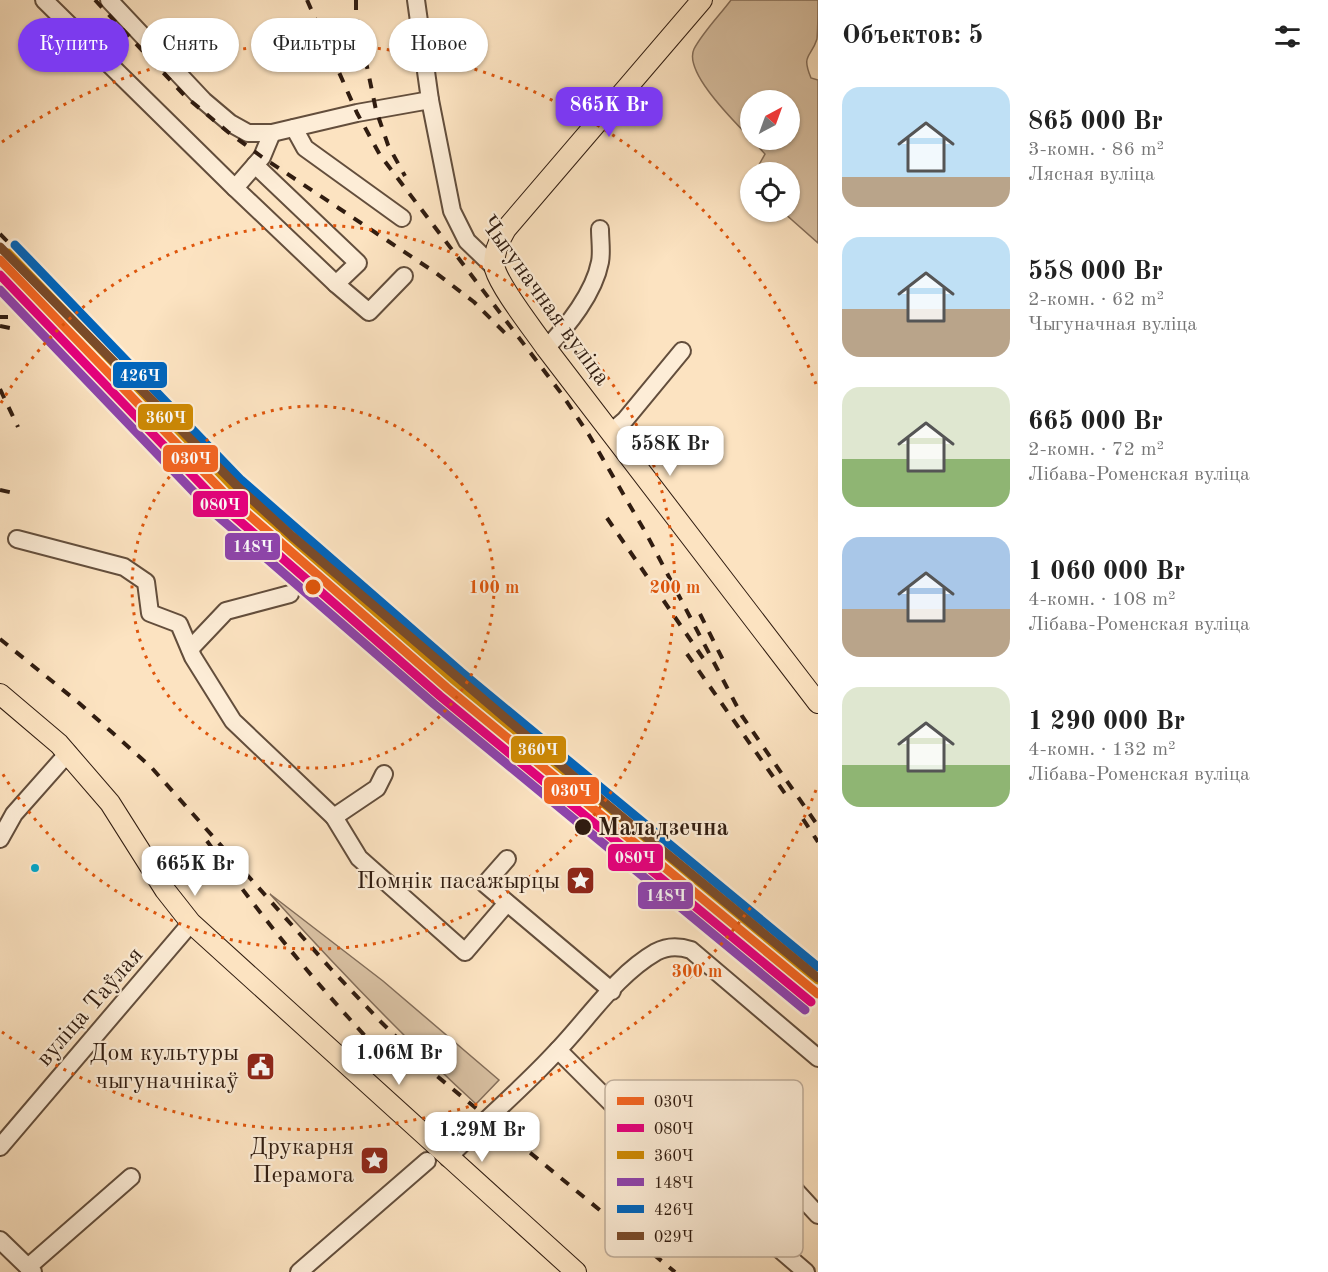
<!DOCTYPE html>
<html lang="ru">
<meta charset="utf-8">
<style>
:root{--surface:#fff;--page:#f6f6f6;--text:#222;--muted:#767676;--accent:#7c3aed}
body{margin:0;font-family:"Old Standard TT",serif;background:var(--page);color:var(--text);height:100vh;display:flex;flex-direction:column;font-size:22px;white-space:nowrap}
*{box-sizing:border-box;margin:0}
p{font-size:20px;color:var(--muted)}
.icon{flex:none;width:33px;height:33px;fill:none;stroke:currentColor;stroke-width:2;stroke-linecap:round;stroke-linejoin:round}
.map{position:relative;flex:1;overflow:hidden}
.side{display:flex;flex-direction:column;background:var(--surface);width:510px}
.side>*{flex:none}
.top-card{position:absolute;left:18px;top:18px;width:570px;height:54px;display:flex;gap:12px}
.needle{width:39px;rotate:41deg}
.buttons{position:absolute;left:740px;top:90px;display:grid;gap:12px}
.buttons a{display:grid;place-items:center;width:60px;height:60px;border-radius:50%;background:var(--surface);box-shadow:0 2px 4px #0004;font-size:30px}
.price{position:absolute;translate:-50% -51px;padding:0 14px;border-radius:12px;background:#fff;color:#222;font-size:20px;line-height:39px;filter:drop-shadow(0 2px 3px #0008)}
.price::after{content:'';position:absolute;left:50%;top:36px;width:18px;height:14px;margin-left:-9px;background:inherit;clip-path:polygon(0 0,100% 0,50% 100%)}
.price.current{background:var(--accent);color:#fff}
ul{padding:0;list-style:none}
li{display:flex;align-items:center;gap:18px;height:150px;padding:0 24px}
li span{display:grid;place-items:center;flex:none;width:168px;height:120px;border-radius:18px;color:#555}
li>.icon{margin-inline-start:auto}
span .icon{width:72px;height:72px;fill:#fffc;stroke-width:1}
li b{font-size:26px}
h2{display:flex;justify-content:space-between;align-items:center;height:72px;padding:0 24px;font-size:26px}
.tag{padding:0 21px;border-radius:27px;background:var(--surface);box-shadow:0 2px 4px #0004;font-size:21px;line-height:54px}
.tag.current{background:var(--accent);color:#fff}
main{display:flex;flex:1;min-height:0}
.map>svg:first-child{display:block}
.green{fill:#d9c1a3;stroke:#846e5a;stroke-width:1.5}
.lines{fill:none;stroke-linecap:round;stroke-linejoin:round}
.minor-casing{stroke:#634e3c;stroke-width:20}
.major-casing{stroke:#301c10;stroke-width:22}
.minor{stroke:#fdedd7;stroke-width:16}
.major{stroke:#fce3c1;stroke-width:20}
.rail{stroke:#301c10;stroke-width:4;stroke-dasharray:10 10;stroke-linecap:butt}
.rail-1-casing{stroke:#fdedd7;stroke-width:14}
.rail-2-casing{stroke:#fdedd7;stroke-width:14}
.rail-3-casing{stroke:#fdedd7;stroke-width:14}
.rail-4-casing{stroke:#fdedd7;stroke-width:14}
.rail-5-casing{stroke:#fdedd7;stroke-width:14}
.rail-6-casing{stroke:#fdedd7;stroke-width:14}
.rail-1{stroke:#f26522;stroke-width:9}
.rail-2{stroke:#e5007d;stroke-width:9}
.rail-3{stroke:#cf8a03;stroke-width:9}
.rail-4{stroke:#8e44ad;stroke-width:9}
.rail-5{stroke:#0065bd;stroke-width:9}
.rail-6{stroke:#7a4b2a;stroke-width:9}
.ring{fill:none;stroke:#df560c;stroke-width:3;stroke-dasharray:3 6}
.stop-dot{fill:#301c10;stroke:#fdedd7;stroke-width:2}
.bus-dot{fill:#00a9ce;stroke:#fdedd7;stroke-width:2}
.labels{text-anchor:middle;stroke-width:4.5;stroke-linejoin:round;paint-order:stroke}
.street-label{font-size:24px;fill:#301c10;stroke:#fdedd7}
.stop-label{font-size:24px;font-weight:bold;fill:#301c10;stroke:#fdedd7;text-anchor:start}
.poi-label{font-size:24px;fill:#301c10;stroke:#fdedd7;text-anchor:end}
.key{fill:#fdedd7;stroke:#c0ae9b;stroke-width:1.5}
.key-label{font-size:16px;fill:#301c10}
.centre{fill:#df560c;stroke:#fdedd7;stroke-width:3}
.ring-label{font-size:18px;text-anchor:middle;font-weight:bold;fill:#df560c;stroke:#fdedd7;stroke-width:4.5;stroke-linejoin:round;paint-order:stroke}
.line-badge{stroke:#fdedd7;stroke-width:2}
.badge-label{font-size:16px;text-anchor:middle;font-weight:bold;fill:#fff}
</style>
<main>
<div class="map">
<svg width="818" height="1272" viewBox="0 0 818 1272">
<rect width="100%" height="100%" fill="#fce3c1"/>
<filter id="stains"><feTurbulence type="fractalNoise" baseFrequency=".00333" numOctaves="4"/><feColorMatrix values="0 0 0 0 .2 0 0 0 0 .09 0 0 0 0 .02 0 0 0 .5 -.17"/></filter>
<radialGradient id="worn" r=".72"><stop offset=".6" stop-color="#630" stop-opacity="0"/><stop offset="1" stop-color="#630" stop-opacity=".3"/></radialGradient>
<g class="green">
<path d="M 731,0 L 818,0 C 818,11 818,28 817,39 C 811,58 801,54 811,78 L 818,80 L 818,243 L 783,212 L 789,212 L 789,172 L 755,172 L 765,154 L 752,140 L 789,140 L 789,100 L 750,100 L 750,138 C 735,122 683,72 694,49 C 703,32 719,16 731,0 Z"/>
<path d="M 270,894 L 383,981 L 499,1080 L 476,1104 C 404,1038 336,967 270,894 Z"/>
</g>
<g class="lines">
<defs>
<g id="minor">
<path d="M 44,0 L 235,188 L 262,157 L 272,133"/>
<path d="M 109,0 L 204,101 L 230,123 L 248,133 L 272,133 L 357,113 L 430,100"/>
<path d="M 416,0 L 430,100 L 452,211 L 467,241 L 495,268"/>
<path d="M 294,128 L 305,148 L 402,218"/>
<path d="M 255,165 L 358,263 L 336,284"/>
<path d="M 235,188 L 336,284 L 369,312 L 404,276"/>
<path d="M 546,348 C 568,326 594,293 600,262 C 602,252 600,240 600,229"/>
<path d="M 611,432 L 625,420 L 682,351"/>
<path d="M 17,539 L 124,567 L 146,582 L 150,613 L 179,624 L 193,657 L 233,721 L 334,817"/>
<path d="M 190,649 L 226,611 L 290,594"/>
<path d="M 384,774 L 377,788 L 334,817 L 359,858 L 465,952 L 507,903"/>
<path d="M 0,839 L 14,814 L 68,753"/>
<path d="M 507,859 L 485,884 L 612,991"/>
<path d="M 558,1050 L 620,1112 L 806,1272"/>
<path d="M 638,1122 L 656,1131 L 687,1123 L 714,1124 L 795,1190 L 818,1215"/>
<path d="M 0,1147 L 191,923"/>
<path d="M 448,1158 C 483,1121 522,1089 556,1052 C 588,1019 616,975 656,952 C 667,946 679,946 691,950 L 818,1058"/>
<path d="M 0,1240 L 33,1272"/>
<path d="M 28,1267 L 131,1177"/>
<path d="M 299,1272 L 427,1161"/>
</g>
<g id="major">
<path d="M 702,0 L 506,229 C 499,241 492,255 495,269 C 501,289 533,329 546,348 L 818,703"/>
<path d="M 0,694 L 59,744 L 110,803 L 165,890 L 191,923 L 576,1272"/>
</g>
</defs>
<use href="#minor" class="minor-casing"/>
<use href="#major" class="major-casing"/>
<use href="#minor" class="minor"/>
<use href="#major" class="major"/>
<g class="rail">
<path d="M 95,0 L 186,97 L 228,132 L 262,157 L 436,273 L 474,302 L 510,338"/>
<path d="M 307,0 L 357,113 L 380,155 L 561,393 L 589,435 L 647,535 L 742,716 L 818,826"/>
<path d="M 356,0 L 356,14 L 376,110 L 388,145 L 405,176"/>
<path d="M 0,234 L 238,475 L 298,529 L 461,671 L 818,965"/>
<path d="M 0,296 L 50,345"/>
<path d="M 0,317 L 8,317"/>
<path d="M 0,326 L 15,329"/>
<path d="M 0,389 L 18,427"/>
<path d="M 0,490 L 18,494"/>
<path d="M 607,518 L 707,664"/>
<path d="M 700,614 L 725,664"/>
<path d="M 0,639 L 79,703 L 151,767 L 331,969 L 380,1021 L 432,1072 L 675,1272"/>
<path d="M 687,654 L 786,795"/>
<path d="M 803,819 L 818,842"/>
<path d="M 207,841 C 262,918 317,985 381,1053"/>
</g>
<defs>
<path id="rail-1" d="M 0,260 L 226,495 L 447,688 L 818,994"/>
<path id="rail-2" d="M 0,275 L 219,503 L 440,696 L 811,1002"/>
<path id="rail-3" d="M 8,253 L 233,487 L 454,680 L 818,980"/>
<path id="rail-4" d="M 0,290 L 212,511 L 434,704 L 805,1010"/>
<path id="rail-5" d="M 15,245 L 241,480 L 461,672 L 818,967"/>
<path id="rail-6" d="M 0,247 L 237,486 L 292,536 L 605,803 L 818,978"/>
</defs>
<use href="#rail-1" class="rail-1-casing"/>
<use href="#rail-2" class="rail-2-casing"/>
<use href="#rail-3" class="rail-3-casing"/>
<use href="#rail-4" class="rail-4-casing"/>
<use href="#rail-5" class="rail-5-casing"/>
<use href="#rail-6" class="rail-6-casing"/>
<use href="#rail-1" class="rail-1"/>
<use href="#rail-2" class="rail-2"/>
<use href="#rail-3" class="rail-3"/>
<use href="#rail-4" class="rail-4"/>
<use href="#rail-5" class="rail-5"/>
<use href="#rail-6" class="rail-6"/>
</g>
<g class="ring">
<circle cx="313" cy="587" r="181"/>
<path d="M1 403A362 362 0 1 1 1 771"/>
<path d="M816 790A543 543 0 0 1 2 1032M2 142A543 543 0 0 1 816 384"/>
</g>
<defs>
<symbol id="sight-square" viewBox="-11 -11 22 22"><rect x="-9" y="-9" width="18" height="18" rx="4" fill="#8f2418" stroke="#fdedd7"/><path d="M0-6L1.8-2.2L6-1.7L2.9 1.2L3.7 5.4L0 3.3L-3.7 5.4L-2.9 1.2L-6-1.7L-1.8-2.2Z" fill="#fff"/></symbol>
<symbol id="civic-square" viewBox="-11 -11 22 22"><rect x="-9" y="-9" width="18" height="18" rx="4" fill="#8f2418" stroke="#fdedd7"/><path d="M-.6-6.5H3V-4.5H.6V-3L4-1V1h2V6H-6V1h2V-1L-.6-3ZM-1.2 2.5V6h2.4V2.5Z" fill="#fff"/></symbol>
</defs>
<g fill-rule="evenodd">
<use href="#sight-square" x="564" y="864" width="33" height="33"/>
<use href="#civic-square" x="244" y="1050" width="33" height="33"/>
<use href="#sight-square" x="358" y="1144" width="33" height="33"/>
</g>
<circle class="stop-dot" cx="583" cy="827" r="9"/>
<circle class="bus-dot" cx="35" cy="868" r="5"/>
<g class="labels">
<g class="street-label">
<text transform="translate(546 300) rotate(54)" y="8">Чыгуначная вуліца</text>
<text transform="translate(89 1006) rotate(-49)" y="8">вуліца Таўлая</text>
</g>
<g class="stop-label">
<text x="598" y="835">Маладзечна</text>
</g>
<g class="poi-label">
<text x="560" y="888">Помнік пасажырцы</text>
<text x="239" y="1060">Дом культуры<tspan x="239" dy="28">чыгуначнікаў</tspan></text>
<text x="354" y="1154">Друкарня<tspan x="354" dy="28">Перамога</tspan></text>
</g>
</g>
<rect x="605" y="1080" width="198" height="177" rx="9" class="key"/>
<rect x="617" y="1097" width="27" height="8" fill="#f26522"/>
<rect x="617" y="1124" width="27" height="8" fill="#e5007d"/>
<rect x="617" y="1151" width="27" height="8" fill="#cf8a03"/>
<rect x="617" y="1178" width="27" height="8" fill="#8e44ad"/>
<rect x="617" y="1205" width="27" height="8" fill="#0065bd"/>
<rect x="617" y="1232" width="27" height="8" fill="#7a4b2a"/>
<g class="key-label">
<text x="654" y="1107">030Ч</text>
<text x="654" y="1134">080Ч</text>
<text x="654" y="1161">360Ч</text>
<text x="654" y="1188">148Ч</text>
<text x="654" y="1215">426Ч</text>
<text x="654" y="1242">029Ч</text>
</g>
<circle cx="313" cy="587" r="9" class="centre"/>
<g class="ring-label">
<text x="494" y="593">100 m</text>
<text x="675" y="593">200 m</text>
<text x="697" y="977">300 m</text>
</g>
<g class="line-badge">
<rect x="112" y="361" width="56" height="28" rx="6" fill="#0065bd"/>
<rect x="137" y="403" width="57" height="28" rx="6" fill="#cf8a03"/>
<rect x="162" y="444" width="57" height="29" rx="6" fill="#f26522"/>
<rect x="192" y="490" width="57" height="28" rx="6" fill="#e5007d"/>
<rect x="224" y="532" width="57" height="29" rx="6" fill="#8e44ad"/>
<rect x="510" y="735" width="57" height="29" rx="6" fill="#cf8a03"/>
<rect x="543" y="776" width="57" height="29" rx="6" fill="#f26522"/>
<rect x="607" y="843" width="57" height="29" rx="6" fill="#e5007d"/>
<rect x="637" y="881" width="57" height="29" rx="6" fill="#8e44ad"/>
</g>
<g class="badge-label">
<text x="140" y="381">426Ч</text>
<text x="166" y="423">360Ч</text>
<text x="191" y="464">030Ч</text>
<text x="220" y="510">080Ч</text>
<text x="253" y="552">148Ч</text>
<text x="538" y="755">360Ч</text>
<text x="571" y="796">030Ч</text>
<text x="635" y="863">080Ч</text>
<text x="666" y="901">148Ч</text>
</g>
<rect width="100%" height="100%" filter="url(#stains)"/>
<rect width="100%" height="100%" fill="url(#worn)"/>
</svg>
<div class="buttons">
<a><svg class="needle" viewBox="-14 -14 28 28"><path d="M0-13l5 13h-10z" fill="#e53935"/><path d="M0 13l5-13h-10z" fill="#767676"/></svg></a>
<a><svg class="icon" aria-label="locate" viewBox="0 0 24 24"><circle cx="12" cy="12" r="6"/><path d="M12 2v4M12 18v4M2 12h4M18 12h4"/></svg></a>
</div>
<b class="price current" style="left:609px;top:138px">865K Br</b>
<b class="price" style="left:670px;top:477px">558K Br</b>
<b class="price" style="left:195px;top:897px">665K Br</b>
<b class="price" style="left:399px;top:1086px">1.06M Br</b>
<b class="price" style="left:482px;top:1163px">1.29M Br</b>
<div class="top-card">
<a class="tag current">Купить</a>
<a class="tag">Снять</a>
<a class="tag">Фильтры</a>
<a class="tag">Новое</a>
</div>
</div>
<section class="side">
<h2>Объектов: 5<svg class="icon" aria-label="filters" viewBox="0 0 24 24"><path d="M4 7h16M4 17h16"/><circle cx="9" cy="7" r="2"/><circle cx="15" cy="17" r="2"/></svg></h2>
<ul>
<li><span style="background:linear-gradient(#bfe0f5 75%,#b9a48a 0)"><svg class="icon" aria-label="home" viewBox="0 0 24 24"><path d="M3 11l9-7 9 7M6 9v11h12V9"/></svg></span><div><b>865 000 Br</b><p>3-комн. · 86 m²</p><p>Лясная вуліца</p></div></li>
<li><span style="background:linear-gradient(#bfe0f5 60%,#b9a48a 0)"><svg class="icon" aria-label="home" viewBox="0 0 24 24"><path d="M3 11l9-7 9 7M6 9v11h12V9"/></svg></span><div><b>558 000 Br</b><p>2-комн. · 62 m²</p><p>Чыгуначная вуліца</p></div></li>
<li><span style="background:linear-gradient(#dfe7d0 60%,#8fb573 0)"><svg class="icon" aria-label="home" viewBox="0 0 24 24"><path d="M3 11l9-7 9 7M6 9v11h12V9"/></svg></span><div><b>665 000 Br</b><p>2-комн. · 72 m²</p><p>Лібава-Роменская вуліца</p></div></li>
<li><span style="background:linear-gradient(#a9c7e8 60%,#b9a48a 0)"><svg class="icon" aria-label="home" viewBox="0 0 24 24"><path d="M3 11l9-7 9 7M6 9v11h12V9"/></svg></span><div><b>1 060 000 Br</b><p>4-комн. · 108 m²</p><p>Лібава-Роменская вуліца</p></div></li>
<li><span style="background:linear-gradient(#dfe7d0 65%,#8fb573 0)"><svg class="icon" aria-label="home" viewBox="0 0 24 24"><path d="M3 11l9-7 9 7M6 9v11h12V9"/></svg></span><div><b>1 290 000 Br</b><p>4-комн. · 132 m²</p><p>Лібава-Роменская вуліца</p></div></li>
</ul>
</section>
</main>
